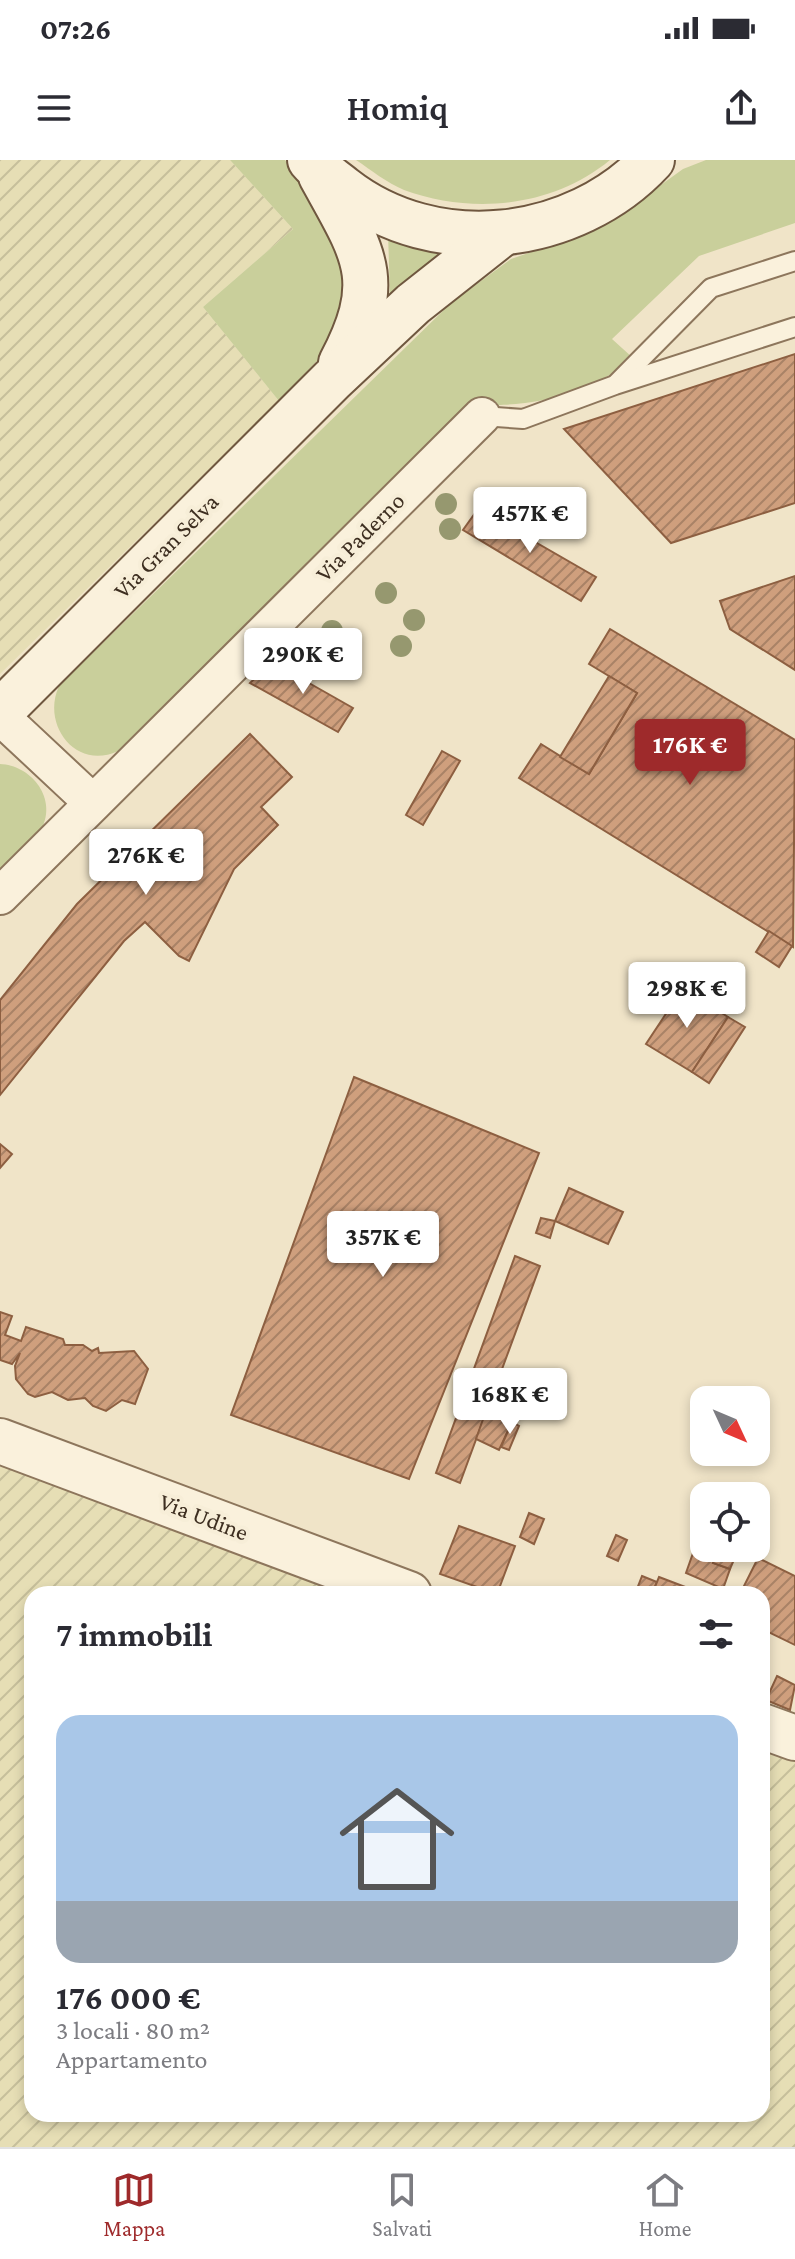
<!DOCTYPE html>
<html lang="it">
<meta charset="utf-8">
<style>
:root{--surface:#fff;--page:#f7f7f7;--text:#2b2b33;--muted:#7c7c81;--line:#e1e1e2;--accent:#9e2a2b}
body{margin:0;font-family:"Crimson Pro",serif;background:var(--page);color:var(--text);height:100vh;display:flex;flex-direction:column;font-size:30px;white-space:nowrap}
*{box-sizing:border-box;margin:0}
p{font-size:26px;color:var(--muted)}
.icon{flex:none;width:44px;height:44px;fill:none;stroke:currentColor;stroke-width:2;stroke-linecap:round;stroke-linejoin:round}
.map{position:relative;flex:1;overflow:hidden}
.drawer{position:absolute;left:24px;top:1426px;width:746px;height:536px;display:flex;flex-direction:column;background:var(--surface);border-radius:24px;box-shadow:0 4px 12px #0003}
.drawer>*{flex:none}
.needle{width:52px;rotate:134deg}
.controls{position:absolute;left:690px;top:1226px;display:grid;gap:16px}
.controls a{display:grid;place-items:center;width:80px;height:80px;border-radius:16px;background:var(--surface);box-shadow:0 4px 12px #0003;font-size:40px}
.price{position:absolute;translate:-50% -68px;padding:0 18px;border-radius:8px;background:#fff;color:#222;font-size:26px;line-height:52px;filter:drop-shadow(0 2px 4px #0008)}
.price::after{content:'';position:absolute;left:50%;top:48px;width:24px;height:18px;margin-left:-12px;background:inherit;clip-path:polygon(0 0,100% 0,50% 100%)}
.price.current{background:var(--accent);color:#fff}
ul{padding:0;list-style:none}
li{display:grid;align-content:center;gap:16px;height:424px;padding:0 32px}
li span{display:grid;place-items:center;height:248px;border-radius:24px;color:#555}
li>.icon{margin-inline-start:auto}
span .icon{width:144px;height:144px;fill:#fffc;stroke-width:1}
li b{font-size:34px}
h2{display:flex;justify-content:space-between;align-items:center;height:96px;padding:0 32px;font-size:34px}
.status{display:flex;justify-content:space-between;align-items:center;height:56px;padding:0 40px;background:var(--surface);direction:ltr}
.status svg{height:22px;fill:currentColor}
header{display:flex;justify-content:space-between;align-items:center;height:104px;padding:0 32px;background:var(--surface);font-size:36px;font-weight:600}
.tabs{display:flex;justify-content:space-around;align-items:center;height:112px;border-top:2px solid var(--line);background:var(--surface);font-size:22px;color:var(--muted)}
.tabs a{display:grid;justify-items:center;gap:4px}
.tabs .current{color:var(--accent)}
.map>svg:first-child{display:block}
.farmland{fill:url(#farmland-furrows)}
.grass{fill:#c9cf9b}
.building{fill:url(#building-hatch);stroke:#8d5f41;stroke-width:2}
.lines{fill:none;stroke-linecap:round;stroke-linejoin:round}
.service-casing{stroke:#8d765c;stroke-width:22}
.minor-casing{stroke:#8d765c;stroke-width:40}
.tertiary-casing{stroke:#8d765c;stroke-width:48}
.secondary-casing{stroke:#6f573f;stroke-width:48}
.service{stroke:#faf1dc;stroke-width:18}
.minor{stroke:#faf1dc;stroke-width:36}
.tertiary{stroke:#faf1dc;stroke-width:44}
.secondary{stroke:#faf1dc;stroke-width:44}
.tree{fill:#96986f}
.labels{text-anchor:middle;stroke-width:8;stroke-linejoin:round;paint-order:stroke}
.street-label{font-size:24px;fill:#3d2e20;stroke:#f7eed8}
</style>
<div class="status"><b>07:26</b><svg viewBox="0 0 49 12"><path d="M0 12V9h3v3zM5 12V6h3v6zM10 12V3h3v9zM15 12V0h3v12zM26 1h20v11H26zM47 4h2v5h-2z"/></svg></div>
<header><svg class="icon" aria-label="menu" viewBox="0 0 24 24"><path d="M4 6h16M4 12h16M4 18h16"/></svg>Homiq<svg class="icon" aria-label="share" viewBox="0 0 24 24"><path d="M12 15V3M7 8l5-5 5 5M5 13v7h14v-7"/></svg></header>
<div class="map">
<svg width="795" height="1987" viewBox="0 0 795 1987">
<defs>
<pattern id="farmland-furrows" width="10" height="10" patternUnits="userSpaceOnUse" patternTransform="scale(2)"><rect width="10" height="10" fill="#e6deb5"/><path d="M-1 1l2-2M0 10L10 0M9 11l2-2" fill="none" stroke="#c6bf9b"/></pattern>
<pattern id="building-hatch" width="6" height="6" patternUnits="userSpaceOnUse" patternTransform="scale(2)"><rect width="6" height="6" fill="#cf9f7d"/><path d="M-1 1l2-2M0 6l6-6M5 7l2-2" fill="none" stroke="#a98266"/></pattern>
</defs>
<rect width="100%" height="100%" fill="#f0e4c8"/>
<g class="farmland">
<path d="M 0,0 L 230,0 L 293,69 L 203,147 L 279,241 L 0,514 Z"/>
<path d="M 0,1298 L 350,1434 L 32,1434 L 32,1954 L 762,1954 L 762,1583 L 795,1595 L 795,1987 L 0,1987 Z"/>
</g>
<g class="grass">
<path d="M 230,0 L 285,0 L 331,58 L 350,127 L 330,187 L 279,241 L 203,147 L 293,69 Z"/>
<path d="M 356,0 L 610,0 C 553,47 473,55 404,30 C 387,23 371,10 356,0 Z"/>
<path d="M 706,0 L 795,0 L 795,63 L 699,96 L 612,179 L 633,198 C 603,224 564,238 525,243 C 495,247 489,241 458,255 L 118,591 C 76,611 41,565 59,526 L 451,143 L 511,99 L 578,76 L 615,58 L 683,9 Z"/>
<path d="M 388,72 L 446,88 L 390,138 Z"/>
<path d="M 0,604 C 30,605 56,636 43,666 C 37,682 13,699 0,712 Z"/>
</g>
<g class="building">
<path d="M 795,194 L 795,343 L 671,383 L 564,269 Z"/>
<path d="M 478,349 L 596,417 L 581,441 L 463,370 Z"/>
<path d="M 795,416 L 795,510 L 730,469 L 720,441 Z"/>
<path d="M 610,469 L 795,580 L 793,787 L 519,618 L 541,584 L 589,614 L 637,533 L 589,504 Z"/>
<path d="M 272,502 L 353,548 L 338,572 L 250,523 Z"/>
<path d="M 609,516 L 637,533 L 589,614 L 560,597 Z"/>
<path d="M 250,574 L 292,617 L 261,647 L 278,665 L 234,709 L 189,801 L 179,796 L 145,762 L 124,781 L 0,935 L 0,840 L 77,744 Z"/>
<path d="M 442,591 L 460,601 L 423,665 L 406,655 Z"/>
<path d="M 769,771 L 792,786 L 779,807 L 756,792 Z"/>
<path d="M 683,828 L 728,857 L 692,912 L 646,884 Z"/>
<path d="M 728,857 L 745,867 L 709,923 L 692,912 Z"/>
<path d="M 354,917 L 539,993 L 409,1319 L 231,1255 Z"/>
<path d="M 0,984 L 12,994 L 0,1008 Z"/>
<path d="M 569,1028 L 623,1052 L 608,1084 L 555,1061 Z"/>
<path d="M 541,1058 L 555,1061 L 550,1078 L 536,1073 Z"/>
<path d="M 515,1096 L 540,1106 L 460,1323 L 436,1313 Z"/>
<path d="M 0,1152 L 12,1156 L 5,1175 L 21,1181 L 26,1167 L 63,1179 L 65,1185 L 83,1185 L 92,1191 L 98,1188 L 99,1193 L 134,1191 L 148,1209 L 135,1244 L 122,1240 L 106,1251 L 93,1246 L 85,1238 L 68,1240 L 52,1232 L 35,1237 L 28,1234 L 16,1219 L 15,1206 L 20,1193 L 12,1204 L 0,1200 Z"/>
<path d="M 486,1251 L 512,1262 L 499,1290 L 476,1279 Z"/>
<path d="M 512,1262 L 519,1266 L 509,1290 L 501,1287 Z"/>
<path d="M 529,1353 L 544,1359 L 534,1384 L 520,1377 Z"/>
<path d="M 459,1366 L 515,1386 L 497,1434 L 440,1414 Z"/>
<path d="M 616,1375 L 627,1380 L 618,1401 L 607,1396 Z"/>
<path d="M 698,1379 L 704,1381 L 704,1388 L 718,1388 L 713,1403 L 730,1409 L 723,1429 L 686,1413 Z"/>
<path d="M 731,1388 L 739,1388 L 730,1409 L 713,1403 L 716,1395 L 726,1399 Z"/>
<path d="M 758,1398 L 795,1416 L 795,1485 L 762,1469 L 762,1434 L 740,1434 Z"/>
<path d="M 642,1416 L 657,1422 L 652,1434 L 635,1434 Z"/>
<path d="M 659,1417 L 701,1433 L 701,1434 L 652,1434 Z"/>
<path d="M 777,1516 L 795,1525 L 790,1550 L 766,1540 Z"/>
</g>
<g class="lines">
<defs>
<g id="service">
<path d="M 617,223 L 711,128 L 795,101"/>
<path d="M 482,256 L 523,259 L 615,225 L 795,167"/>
</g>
<g id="minor">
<path d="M 0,556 L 93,643"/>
<path d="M 0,736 L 482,256"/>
</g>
<g id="tertiary">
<path d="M 0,1281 L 409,1434"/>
<path d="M 762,1566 L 795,1578"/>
</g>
<g id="secondary">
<path d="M 310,0 C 319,11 332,19 343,28 C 435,100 574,84 652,0"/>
<path d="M 321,16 C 364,94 385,119 341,203"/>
<path d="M 0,552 L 332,220 L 413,144 L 503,73"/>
</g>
</defs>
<use href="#service" class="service-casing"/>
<use href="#minor" class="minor-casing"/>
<use href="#tertiary" class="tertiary-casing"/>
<use href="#secondary" class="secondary-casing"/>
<use href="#service" class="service"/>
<use href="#minor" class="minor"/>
<use href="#tertiary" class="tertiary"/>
<use href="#secondary" class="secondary"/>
</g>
<g class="tree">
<circle cx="446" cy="344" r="11"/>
<circle cx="450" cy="369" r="11"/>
<circle cx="386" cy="433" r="11"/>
<circle cx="414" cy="460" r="11"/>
<circle cx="332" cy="471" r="11"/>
<circle cx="401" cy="486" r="11"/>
<circle cx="300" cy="498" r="11"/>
</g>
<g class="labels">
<g class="street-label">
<text transform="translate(360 377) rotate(-45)" y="8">Via Paderno</text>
<text transform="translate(166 386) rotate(-45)" y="8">Via Gran Selva</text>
<text transform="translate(204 1357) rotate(21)" y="8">Via Udine</text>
</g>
</g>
</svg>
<div class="controls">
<a><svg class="needle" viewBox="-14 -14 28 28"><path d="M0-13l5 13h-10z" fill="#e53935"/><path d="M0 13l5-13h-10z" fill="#7c7c81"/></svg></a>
<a><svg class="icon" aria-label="locate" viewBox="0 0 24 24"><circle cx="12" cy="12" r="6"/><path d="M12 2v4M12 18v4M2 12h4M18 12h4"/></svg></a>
</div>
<b class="price" style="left:530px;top:395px">457K €</b>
<b class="price" style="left:303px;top:536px">290K €</b>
<b class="price current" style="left:690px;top:627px">176K €</b>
<b class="price" style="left:146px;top:737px">276K €</b>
<b class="price" style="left:687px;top:870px">298K €</b>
<b class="price" style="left:383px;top:1119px">357K €</b>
<b class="price" style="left:510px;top:1276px">168K €</b>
<section class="drawer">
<h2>7 immobili<svg class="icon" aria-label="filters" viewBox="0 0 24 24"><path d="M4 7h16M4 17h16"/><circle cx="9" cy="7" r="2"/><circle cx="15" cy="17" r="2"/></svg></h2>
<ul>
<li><span style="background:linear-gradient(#a9c7e8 75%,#9aa5b1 0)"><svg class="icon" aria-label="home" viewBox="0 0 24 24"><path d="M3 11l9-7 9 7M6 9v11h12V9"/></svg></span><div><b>176 000 €</b><p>3 locali · 80 m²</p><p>Appartamento</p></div></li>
</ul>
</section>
</div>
<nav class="tabs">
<a class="current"><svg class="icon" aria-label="map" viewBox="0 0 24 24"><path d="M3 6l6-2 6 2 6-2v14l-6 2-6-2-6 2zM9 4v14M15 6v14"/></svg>Mappa</a>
<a><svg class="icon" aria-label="saved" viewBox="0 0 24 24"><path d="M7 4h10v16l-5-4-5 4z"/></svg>Salvati</a>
<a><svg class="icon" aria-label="home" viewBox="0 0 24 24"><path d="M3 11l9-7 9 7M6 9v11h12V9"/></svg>Home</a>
</nav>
